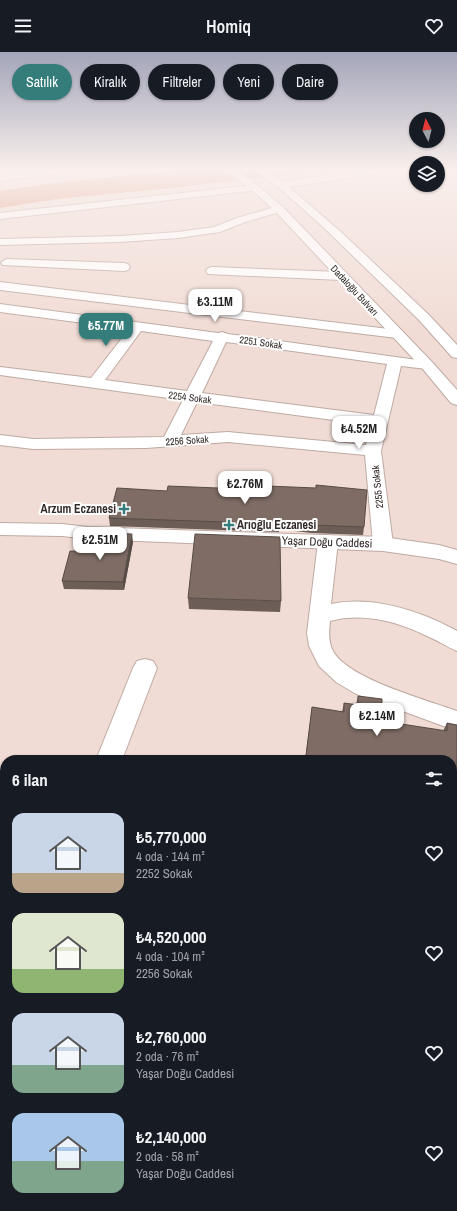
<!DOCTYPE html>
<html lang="tr">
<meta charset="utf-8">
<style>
:root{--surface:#171b24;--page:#242831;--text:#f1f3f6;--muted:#9ea1a6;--accent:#347d7a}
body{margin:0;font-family:"Archivo Narrow",sans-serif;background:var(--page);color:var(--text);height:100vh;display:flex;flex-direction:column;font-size:15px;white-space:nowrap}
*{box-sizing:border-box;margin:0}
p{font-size:13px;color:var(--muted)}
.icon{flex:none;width:22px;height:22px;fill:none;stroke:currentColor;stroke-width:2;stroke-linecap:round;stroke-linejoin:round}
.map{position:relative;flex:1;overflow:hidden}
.panel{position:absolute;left:0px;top:703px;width:457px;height:456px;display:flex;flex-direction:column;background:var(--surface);border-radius:16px 16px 0 0;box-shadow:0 1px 3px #0004}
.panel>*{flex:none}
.hud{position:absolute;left:12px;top:12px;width:433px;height:36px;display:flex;gap:8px}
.needle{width:26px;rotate:353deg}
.tools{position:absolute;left:409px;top:60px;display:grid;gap:8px}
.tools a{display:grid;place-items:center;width:36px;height:36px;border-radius:50%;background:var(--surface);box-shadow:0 1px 3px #0004;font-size:20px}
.price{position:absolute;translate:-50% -34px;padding:0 9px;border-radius:8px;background:#fff;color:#222;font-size:13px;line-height:26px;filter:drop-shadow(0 1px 2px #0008)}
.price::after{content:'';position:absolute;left:50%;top:24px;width:12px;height:9px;margin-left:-6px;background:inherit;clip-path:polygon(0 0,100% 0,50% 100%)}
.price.selected{background:var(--accent);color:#fff}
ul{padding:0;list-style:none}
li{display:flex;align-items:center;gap:12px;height:100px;padding:0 12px}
li span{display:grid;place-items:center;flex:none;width:112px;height:80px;border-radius:12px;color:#555}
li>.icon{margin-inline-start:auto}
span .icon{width:48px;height:48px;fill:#fffc;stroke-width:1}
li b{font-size:17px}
h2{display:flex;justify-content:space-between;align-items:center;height:48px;padding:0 12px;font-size:17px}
.tag{padding:0 14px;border-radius:18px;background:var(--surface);box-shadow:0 1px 3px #0004;font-size:14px;line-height:36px}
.tag.selected{background:var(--accent);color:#fff}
header{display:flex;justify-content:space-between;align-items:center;height:52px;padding:0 12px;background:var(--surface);font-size:18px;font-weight:600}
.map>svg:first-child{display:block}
.water{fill:#db8f72}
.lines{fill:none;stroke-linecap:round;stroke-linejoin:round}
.minor-casing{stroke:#beaaa3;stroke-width:2}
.major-casing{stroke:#beaaa3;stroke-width:2}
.minor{fill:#fff;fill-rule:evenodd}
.major{fill:#fff;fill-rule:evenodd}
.wall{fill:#6c5d57}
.shaded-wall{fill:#584c47}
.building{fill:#7e6c65;stroke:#584c47}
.poi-dot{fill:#347d7a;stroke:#fff;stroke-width:1.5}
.labels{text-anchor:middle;stroke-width:4;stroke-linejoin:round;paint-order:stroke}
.far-street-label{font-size:10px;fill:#322a28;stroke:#fff}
.poi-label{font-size:12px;font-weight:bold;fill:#322a28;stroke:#fff;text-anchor:end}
.street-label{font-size:12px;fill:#322a28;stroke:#fff}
</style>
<header><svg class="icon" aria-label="menu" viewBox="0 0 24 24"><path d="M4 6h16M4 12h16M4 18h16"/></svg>Homiq<svg class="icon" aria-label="heart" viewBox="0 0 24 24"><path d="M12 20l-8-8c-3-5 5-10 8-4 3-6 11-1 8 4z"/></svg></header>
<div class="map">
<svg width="457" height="1159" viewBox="0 0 457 1159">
<rect width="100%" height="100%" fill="#f1dcd5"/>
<path class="water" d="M 182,118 L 317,118 L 181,135 L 57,147 L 0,156 L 0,139 L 47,132 Z"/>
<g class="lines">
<defs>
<g id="minor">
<path d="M 38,118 L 65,118 L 61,121 L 0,129 L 0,123 Z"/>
<path d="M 255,133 L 260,136 L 258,138 L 0,167 L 0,161 Z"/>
<path d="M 279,154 L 283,155 L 284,157 L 283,159 L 245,170 L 220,180 L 178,186 L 120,190 L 0,193 L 0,187 L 120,184 L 178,180 L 214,175 L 237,166 Z"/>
<path d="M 7,207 L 124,211 L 128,212 L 130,215 L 128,218 L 124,219 L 3,213 L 1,211 L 3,209 Z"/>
<path d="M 212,215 L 341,220 L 345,221 L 347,224 L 345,227 L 341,228 L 208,222 L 206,219 L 208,216 Z"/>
<path d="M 0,230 L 397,278 L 402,279 L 404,282 L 402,285 L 397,286 L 0,238 Z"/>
<path d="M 0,252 L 218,281 L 222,280 L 228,282 L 432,310 L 434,313 L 432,316 L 427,317 L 401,314 L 381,399 L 393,492 L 390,497 L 383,499 L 376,497 L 373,492 L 365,403 L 228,390 L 146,396 L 33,397 L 0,393 L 0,383 L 33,387 L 164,385 L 183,348 L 0,323 L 0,315 L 91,326 L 129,277 L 0,260 ZM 141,279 L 213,289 L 187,339 L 105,328 ZM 226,290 L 387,312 L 374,363 L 202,341 ZM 197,350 L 371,373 L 366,393 L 228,380 L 181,383 Z"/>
<path d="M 328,483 L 335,485 L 338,490 L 331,552 C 371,543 422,559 457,579 L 457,599 C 447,595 439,589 429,585 C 399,570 364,560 330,569 C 329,578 328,590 333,599 C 348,627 427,648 457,659 L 457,679 L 356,642 L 336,630 L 319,614 L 309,594 L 307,581 L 318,490 L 321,485 Z"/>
<path d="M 145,607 L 153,609 L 157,616 L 122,708 L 96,708 L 133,616 L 137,609 Z"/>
<path d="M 0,934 L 5,935 L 5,967 L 0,966 Z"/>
<path d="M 452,1043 L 457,1044 L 457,1080 L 452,1079 Z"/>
</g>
<g id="major">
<path d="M 226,118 L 236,118 L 258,134 L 283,155 L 432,310 L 457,338 L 457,353 L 451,351 L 422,316 L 275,159 L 252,138 Z"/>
<path d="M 255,118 L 265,118 L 283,130 L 360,118 L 383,118 L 379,121 L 289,135 L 342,181 L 428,262 L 457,293 L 457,306 L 452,305 L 419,268 L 322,174 L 284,140 Z"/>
<path d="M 0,471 L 62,472 L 88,475 L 383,485 L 439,493 L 457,498 L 457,512 L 439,507 L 383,499 L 88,487 L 62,484 L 0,483 Z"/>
</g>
</defs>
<use href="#minor" class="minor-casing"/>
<use href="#major" class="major-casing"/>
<use href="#minor" class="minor"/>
<use href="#major" class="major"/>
</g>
<g class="wall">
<path d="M 117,436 L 364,475 L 363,483 L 311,481 L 279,477 L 279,480 L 110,474 L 109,466 Z"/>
<path d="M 133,490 L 124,538 L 64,537 L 62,529 L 99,500 Z"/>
<path d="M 188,546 L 281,549 L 280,560 L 189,557 Z"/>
<path d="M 358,644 L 382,660 L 395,671 L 443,679 L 447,671 L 457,673 L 457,751 L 452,750 L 452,708 L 305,708 L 312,655 L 342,660 L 344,651 L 356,653 Z"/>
<path d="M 0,758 L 5,759 L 5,878 L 0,877 Z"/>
</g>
<g class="shaded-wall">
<path d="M 132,482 L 133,490 L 124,538 L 123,530 Z"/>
<path d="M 2,1028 L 5,1029 L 5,1036 L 3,1042 L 0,1041 L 0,1034 Z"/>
<path d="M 5,1097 L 5,1115 L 3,1120 L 0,1120 L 0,1113 Z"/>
<path d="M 147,1154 L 149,1154 L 148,1159 L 146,1159 Z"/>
</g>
<g class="building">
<path d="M 243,433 L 316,436 L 316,433 L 367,438 L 364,475 L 312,473 L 280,469 L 280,472 L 109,466 L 117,436 L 167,439 L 168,434 L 243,437 Z"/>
<path d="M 104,481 L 132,482 L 123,530 L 62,529 L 70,499 L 99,500 Z"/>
<path d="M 195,482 L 280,485 L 281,549 L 188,546 Z"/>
<path d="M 358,644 L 382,647 L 382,660 L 396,662 L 395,671 L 447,679 L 447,671 L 457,673 L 457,741 L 452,740 L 452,708 L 334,708 L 306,704 L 312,655 L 344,660 L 344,651 L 358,653 Z"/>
<path d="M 0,758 L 5,759 L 5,869 L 4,872 L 0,871 Z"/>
<path d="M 0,1027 L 2,1028 L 0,1034 Z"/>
<path d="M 0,1041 L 5,1042 L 5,1097 L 0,1113 Z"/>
<path d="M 40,1154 L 147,1154 L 146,1159 L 39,1159 Z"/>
<path d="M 200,1154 L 307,1154 L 306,1159 L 199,1159 Z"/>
</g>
<linearGradient id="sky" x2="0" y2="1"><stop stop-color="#a3a5b9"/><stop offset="0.42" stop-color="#f9efec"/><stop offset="1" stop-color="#f9efec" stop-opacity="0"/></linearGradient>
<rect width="457" height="280" fill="url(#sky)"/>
<g class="poi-dot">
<path d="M122 451h4v4h4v4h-4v4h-4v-4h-4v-4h4z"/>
<path d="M227 467h4v4h4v4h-4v4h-4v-4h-4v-4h4z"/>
</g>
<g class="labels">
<g class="far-street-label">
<text transform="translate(355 238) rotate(47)" y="4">Dadaloğlu Bulvarı</text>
<text transform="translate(261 290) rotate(8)" y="4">2251 Sokak</text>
<text transform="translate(190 345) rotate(7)" y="4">2254 Sokak</text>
<text transform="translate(187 388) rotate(-4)" y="4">2256 Sokak</text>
<text transform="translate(377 435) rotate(-96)" y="4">2255 Sokak</text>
</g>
<g class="poi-label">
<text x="116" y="461">Arzum Eczanesi</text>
<text x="237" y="477" text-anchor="start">Arıoğlu Eczanesi</text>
</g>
<g class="street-label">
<text transform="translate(327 490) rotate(2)" y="4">Yaşar Doğu Caddesi</text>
</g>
</g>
</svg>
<div class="tools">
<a><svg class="needle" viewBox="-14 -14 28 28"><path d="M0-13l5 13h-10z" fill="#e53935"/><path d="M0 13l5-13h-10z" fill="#9ea1a6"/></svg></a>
<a><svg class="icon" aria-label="layers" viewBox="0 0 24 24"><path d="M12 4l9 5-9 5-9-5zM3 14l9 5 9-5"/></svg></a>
</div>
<b class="price" style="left:215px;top:271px">₺3.11M</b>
<b class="price selected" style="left:106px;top:295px">₺5.77M</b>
<b class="price" style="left:359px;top:398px">₺4.52M</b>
<b class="price" style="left:245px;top:453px">₺2.76M</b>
<b class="price" style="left:100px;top:509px">₺2.51M</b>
<b class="price" style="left:377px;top:685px">₺2.14M</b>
<div class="hud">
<a class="tag selected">Satılık</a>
<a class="tag">Kiralık</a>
<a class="tag">Filtreler</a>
<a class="tag">Yeni</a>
<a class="tag">Daire</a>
</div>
<section class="panel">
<h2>6 ilan<svg class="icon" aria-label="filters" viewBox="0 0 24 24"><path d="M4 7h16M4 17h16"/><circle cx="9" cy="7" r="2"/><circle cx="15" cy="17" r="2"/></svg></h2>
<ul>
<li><span style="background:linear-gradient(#c9d6e8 75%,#b9a48a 0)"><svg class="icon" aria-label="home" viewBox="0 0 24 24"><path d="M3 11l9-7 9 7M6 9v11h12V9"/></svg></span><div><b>₺5,770,000</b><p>4 oda · 144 m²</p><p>2252 Sokak</p></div><svg class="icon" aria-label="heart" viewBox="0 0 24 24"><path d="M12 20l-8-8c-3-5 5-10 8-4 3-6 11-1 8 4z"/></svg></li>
<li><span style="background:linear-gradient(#dfe7d0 70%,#8fb573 0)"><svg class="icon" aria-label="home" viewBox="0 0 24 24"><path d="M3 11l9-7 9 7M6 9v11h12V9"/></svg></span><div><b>₺4,520,000</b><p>4 oda · 104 m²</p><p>2256 Sokak</p></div><svg class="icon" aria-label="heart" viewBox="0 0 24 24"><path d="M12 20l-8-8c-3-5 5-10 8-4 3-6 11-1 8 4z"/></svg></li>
<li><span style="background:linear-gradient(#c9d6e8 65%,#7fa58c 0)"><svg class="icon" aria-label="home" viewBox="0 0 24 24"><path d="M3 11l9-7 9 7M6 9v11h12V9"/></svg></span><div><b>₺2,760,000</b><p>2 oda · 76 m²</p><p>Yaşar Doğu Caddesi</p></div><svg class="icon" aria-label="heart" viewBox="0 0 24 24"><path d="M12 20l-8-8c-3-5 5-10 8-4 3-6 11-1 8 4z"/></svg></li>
<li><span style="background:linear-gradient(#a9c7e8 60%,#7fa58c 0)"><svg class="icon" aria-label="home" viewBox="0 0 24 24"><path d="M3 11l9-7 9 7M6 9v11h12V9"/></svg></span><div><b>₺2,140,000</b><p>2 oda · 58 m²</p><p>Yaşar Doğu Caddesi</p></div><svg class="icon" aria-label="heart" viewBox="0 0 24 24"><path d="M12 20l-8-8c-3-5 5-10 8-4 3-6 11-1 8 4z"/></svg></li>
</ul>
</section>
</div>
